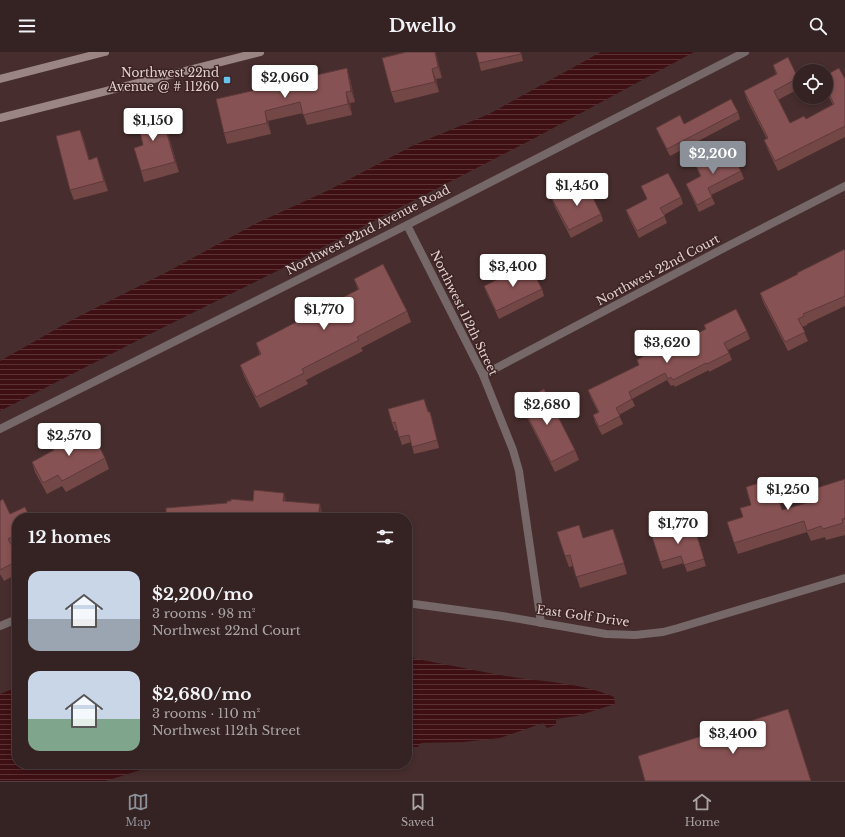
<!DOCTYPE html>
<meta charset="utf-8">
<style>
:root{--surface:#352222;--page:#3d2a2a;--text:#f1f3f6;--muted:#aaa4a5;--line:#4f3f40;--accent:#8c9099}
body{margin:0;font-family:"Libre Baskerville",serif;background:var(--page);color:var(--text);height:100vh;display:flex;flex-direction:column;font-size:15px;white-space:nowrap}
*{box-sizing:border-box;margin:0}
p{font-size:13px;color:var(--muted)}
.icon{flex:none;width:22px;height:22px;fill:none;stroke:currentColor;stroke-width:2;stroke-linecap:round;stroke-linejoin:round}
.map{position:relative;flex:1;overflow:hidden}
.details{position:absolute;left:12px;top:461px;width:400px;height:256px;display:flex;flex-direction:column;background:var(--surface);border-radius:16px;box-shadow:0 2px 6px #0003,0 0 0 1px var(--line)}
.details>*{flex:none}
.tools{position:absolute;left:793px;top:12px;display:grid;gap:8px}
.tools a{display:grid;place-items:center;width:40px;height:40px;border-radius:50%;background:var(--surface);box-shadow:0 2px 6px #0003,0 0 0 1px var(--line);font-size:20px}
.price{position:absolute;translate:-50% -34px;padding:0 9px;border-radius:4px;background:#fff;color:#222;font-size:13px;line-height:26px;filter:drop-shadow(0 1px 2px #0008)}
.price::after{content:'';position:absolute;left:50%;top:24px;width:12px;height:9px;margin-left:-6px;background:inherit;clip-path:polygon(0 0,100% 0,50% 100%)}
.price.selected{background:var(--accent);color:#fff}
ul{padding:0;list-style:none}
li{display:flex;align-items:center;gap:12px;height:100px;padding:0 16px}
li span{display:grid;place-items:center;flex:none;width:112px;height:80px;border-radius:12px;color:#555}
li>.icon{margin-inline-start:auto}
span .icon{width:48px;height:48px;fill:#fffc;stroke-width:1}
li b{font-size:17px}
h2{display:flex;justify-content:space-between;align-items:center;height:48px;padding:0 16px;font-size:17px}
header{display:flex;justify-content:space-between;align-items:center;height:52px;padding:0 16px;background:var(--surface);font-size:18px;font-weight:700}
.menu{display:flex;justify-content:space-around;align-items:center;height:56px;border-top:1px solid var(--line);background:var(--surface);font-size:11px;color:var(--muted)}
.menu a{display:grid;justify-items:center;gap:2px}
.menu .selected{color:var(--accent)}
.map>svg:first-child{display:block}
.water{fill:url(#water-rules)}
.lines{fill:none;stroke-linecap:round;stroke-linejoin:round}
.minor{stroke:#766868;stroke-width:8}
.secondary{stroke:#9a8484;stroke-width:8}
.wall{fill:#744747}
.shaded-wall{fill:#5e393a}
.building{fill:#875253;stroke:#5e393a}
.poi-dot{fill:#65c5ef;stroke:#3d2323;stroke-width:1.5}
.labels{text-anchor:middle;stroke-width:3;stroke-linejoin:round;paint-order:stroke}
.poi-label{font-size:12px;fill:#e2d0d0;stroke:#3d2323;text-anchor:end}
.street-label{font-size:12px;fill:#e2d0d0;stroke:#3d2323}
</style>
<header><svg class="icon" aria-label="menu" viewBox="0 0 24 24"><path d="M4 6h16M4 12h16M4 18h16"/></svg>Dwello<svg class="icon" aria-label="search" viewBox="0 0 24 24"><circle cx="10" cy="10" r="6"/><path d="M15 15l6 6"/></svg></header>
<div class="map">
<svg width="845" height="729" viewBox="0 0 845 729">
<defs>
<pattern id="water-rules" width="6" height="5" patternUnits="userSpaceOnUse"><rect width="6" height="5" fill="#3e1014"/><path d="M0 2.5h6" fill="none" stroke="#5a3235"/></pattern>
</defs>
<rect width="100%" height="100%" fill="#472d2d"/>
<g class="water">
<path d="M 601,0 L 694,0 L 531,88 L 277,219 L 160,277 L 0,359 L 0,309 L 72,268 L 167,220 L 255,172 L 329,138 L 414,93 L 489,62 Z"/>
<path d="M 407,605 C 444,612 481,620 518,626 C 550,630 584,632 614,645 L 615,652 L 577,664 L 556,667 L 556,673 L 547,676 L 543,671 L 500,686 L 464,690 L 421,691 L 418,695 L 413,695 L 408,690 L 407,690 Z"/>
<path d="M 17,635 L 17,712 L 159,712 L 106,729 L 0,729 L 0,642 Z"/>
</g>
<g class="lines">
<g class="minor">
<path d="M 407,173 L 483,323 L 513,398 L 519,419 L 541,571"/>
<path d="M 483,323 L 726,195 L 845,134"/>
<path d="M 0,377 L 407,173 L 745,0"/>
<path d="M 407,551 L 502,564 L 606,582 L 635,583 L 663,580 L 678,576 L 845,526"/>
<path d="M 0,574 L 17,567"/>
</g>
<g class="secondary">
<path d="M 0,27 L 105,0"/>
<path d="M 0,66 L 260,0"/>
</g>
</g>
<g class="wall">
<path d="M 406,0 L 435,0 L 442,26 L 436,27 L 439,40 L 395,51 L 391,40 Z"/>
<path d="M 476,0 L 521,0 L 523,9 L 481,19 L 479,11 Z"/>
<path d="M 773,13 L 798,26 L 800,31 L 800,36 L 778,48 L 790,71 L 806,67 L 833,53 L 826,39 L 826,23 L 845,27 L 845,85 L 778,119 L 768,98 L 764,88 L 767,87 L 747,48 L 744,39 L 776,22 Z"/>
<path d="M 350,27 L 355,50 L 350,51 L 352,63 L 307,73 L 303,61 L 268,69 L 271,82 L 227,92 L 224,81 L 216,47 Z"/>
<path d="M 738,60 L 740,67 L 670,104 L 659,83 L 656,76 L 684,72 Z"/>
<path d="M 164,67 L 179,120 L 144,130 L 141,119 Z"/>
<path d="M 80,78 L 84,88 L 89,107 L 101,116 L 108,139 L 74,148 L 70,138 Z"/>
<path d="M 696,114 L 741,119 L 744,127 L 711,143 L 715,152 L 699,160 L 689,139 L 686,132 L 700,124 Z"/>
<path d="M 641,134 L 681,145 L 683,152 L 664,163 L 667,171 L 639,186 L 629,166 L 626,158 L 647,147 Z"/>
<path d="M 552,147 L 601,162 L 603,169 L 571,186 L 555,155 Z"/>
<path d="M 845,197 L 845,254 L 807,272 L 807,273 L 802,275 L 808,289 L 788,299 L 763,250 L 760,241 L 797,223 Z"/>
<path d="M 354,227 L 407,259 L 411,270 L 361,296 L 363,299 L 306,328 L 308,332 L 260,356 L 244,324 L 240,313 L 260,303 L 256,291 L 300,268 L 296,256 L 323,256 L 358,238 Z"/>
<path d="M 484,234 L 542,237 L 544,244 L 499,267 L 487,242 Z"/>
<path d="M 704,273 L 747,279 L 750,287 L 728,298 L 732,308 L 709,320 L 709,318 L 675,335 L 674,333 L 671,334 L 667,328 L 632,347 L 635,354 L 619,363 L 623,372 L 602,383 L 595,370 L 593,363 L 598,360 L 591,346 L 588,338 L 639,313 L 637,308 L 645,304 L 642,297 L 658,296 L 670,295 L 705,277 Z"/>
<path d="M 520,350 L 575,398 L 579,408 L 555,420 L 524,360 Z"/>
<path d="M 427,355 L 429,360 L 430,360 L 432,367 L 439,396 L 414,402 L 411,390 L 402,393 L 397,378 L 395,379 L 392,371 Z"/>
<path d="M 71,388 L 105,406 L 109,417 L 66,440 L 62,434 L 47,442 L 35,420 L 32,410 L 53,398 L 51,391 Z"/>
<path d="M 845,427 L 845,483 L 826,488 L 825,485 L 811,489 L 807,480 L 738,502 L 734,491 L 743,465 L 751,453 L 776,437 L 782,458 L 813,449 Z"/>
<path d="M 0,449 L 10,462 L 17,466 L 17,495 L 13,497 L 17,503 L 17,522 L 4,529 L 0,522 Z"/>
<path d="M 677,479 L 696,481 L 706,514 L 687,520 L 684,511 L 663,517 L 660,510 Z"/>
<path d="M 583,486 L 617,487 L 627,522 L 580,536 L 573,514 L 569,515 L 565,504 Z"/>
</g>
<g class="shaded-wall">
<path d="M 435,0 L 437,4 L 442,26 L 438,15 Z"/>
<path d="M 347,16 L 350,27 L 355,50 L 351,39 Z"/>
<path d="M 432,17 L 436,27 L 439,40 L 435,30 Z"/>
<path d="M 346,40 L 350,51 L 352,63 L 348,52 Z"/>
<path d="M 160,57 L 164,67 L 179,120 L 175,110 Z"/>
<path d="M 265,59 L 268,69 L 271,82 L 267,71 Z"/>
<path d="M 80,78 L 84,88 L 92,118 Z"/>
<path d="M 97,105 L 101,116 L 108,139 L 104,129 Z"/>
<path d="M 284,441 L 287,451 L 283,449 Z"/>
<path d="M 320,452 L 323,463 L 323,466 L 318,466 Z"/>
<path d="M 613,477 L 617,487 L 627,522 L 624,511 Z"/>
<path d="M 788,657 L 792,668 L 811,729 Z"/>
</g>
<g class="building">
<path d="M 406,0 L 435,0 L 438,15 L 432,17 L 435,30 L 391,40 L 382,6 Z"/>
<path d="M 476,0 L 520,0 L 521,2 L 479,11 Z"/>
<path d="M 788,5 L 798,26 L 774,39 L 790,71 L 804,64 L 806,67 L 834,52 L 826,36 L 826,23 L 839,16 L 845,27 L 845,74 L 775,109 L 764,88 L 768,86 L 744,39 L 777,22 L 773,13 Z"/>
<path d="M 347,16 L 351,39 L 346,40 L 348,52 L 303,63 L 300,50 L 265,59 L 267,71 L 224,81 L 216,47 L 295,29 L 295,28 Z"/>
<path d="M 731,47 L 738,60 L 667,97 L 656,76 L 680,63 L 684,72 Z"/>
<path d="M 160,57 L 175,110 L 141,119 L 134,96 L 143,93 L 136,63 Z"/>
<path d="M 80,78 L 89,108 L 97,105 L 104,129 L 70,138 L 56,84 Z"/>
<path d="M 730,97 L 741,119 L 708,136 L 712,145 L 697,153 L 686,132 L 701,124 L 696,114 Z"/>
<path d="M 668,121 L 681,145 L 660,156 L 665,164 L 637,179 L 626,158 L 647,147 L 641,134 Z"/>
<path d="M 587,134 L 601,162 L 569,178 L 552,147 L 574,136 L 576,140 Z"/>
<path d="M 845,197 L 845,244 L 803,262 L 804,264 L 798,267 L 805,280 L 785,290 L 760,241 L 798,222 L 797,221 Z"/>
<path d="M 383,212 L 407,259 L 357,285 L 359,288 L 302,317 L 304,321 L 256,345 L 240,313 L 261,302 L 256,291 L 302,267 L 296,256 L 317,245 L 323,256 L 359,237 L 354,227 Z"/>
<path d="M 529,212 L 542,237 L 496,259 L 484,234 Z"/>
<path d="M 736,257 L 747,279 L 724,291 L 729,301 L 707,312 L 706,311 L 673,328 L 671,325 L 668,327 L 665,321 L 629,340 L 632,347 L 616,356 L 620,364 L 599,375 L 593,363 L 599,360 L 588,338 L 639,313 L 637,308 L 645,303 L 642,297 L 655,290 L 658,296 L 668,291 L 670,295 L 706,277 L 704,273 Z"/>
<path d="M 544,337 L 575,398 L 551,410 L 520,350 Z"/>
<path d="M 424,347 L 428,360 L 430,360 L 437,388 L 412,395 L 409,383 L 399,385 L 395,370 L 392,371 L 388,357 Z"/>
<path d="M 91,378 L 105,406 L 62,429 L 58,423 L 43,431 L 32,410 L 54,398 L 51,391 L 68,382 L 71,388 Z"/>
<path d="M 772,427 L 782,458 L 813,449 L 810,438 L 845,427 L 845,466 L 842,467 L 843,471 L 823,477 L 821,474 L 807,479 L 804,469 L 734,491 L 727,470 L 743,465 L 740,456 L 751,453 L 746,435 Z"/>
<path d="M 254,438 L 284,441 L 283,449 L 320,452 L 318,466 L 146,466 L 145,464 L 166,462 L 166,456 L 227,451 L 227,449 L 231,449 L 231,447 L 253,449 Z"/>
<path d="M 3,447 L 10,462 L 25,455 L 30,466 L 17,466 L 17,482 L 8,487 L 17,503 L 17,509 L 0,518 L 0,449 Z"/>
<path d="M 579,473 L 583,486 L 613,477 L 624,511 L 576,525 L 570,503 L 565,504 L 557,480 Z"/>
<path d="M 675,474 L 677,479 L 694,474 L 704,507 L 684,513 L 681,504 L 660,510 L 651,481 Z"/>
<path d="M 788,657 L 811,729 L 645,729 L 638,704 Z"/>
</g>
<rect class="poi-dot" x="223" y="24" width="8" height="8" rx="2"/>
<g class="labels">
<g class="poi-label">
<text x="219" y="25">Northwest 22nd<tspan x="219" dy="14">Avenue @ # 11260</tspan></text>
</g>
<g class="street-label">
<text transform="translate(368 178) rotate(-27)" y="4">Northwest 22nd Avenue Road</text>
<text transform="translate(658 218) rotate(-28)" y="4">Northwest 22nd Court</text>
<text transform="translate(464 261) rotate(64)" y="4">Northwest 112th Street</text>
<text transform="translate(583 564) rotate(8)" y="4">East Golf Drive</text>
</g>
</g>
</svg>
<div class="tools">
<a><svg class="icon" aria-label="locate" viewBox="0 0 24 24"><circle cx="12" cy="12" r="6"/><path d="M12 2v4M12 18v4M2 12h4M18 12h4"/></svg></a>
</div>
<b class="price" style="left:285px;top:47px">$2,060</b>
<b class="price" style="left:153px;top:90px">$1,150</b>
<b class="price selected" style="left:713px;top:123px">$2,200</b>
<b class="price" style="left:577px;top:155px">$1,450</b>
<b class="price" style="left:513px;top:236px">$3,400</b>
<b class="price" style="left:324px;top:279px">$1,770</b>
<b class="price" style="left:667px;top:312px">$3,620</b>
<b class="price" style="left:547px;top:374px">$2,680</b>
<b class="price" style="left:69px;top:405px">$2,570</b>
<b class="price" style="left:788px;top:459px">$1,250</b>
<b class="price" style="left:678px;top:493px">$1,770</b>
<b class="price" style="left:733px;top:703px">$3,400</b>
<section class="details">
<h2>12 homes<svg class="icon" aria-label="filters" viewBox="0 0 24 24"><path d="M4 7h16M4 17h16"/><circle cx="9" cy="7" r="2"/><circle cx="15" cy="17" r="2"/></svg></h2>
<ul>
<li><span style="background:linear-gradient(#c9d6e8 60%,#9aa5b1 0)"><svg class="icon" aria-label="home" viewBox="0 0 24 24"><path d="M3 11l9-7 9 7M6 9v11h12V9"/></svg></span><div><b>$2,200/mo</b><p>3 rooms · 98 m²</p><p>Northwest 22nd Court</p></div></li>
<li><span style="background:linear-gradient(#c9d6e8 60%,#7fa58c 0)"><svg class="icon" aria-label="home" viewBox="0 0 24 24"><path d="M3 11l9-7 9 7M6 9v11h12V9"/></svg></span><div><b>$2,680/mo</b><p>3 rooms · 110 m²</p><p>Northwest 112th Street</p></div></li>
</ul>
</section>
</div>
<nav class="menu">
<a class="selected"><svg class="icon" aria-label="map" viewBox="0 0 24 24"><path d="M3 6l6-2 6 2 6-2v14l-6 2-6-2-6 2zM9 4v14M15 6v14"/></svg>Map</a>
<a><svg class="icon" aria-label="saved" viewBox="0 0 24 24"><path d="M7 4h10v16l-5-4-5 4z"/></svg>Saved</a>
<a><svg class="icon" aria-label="home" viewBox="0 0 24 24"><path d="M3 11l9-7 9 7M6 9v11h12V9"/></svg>Home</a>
</nav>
